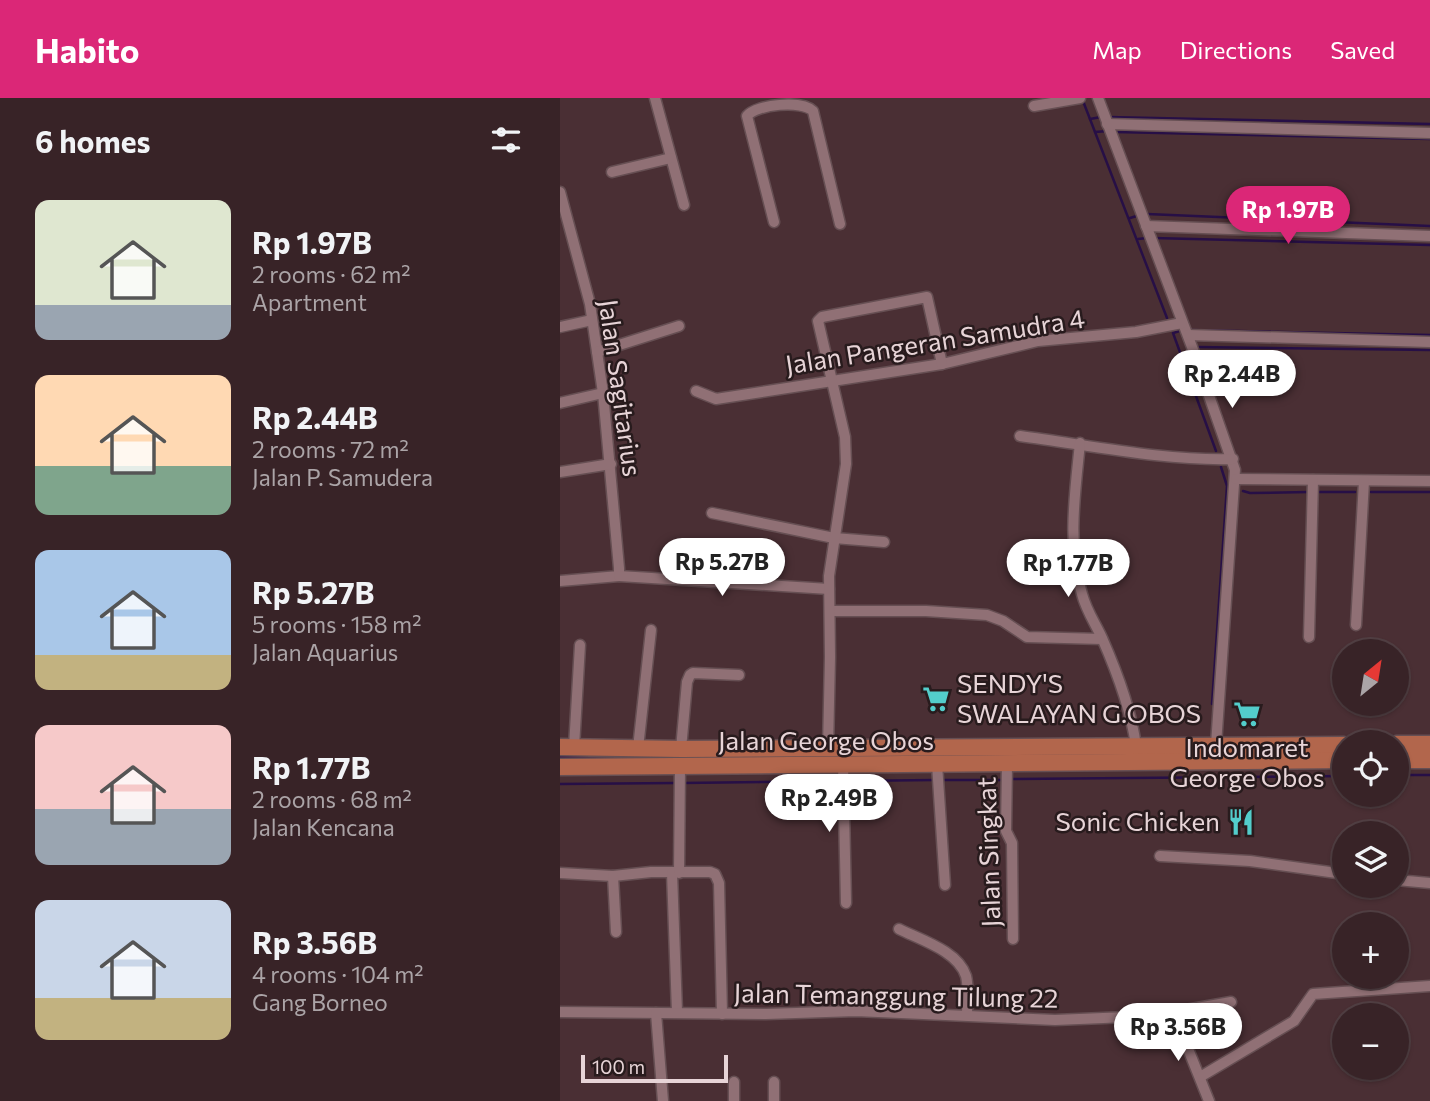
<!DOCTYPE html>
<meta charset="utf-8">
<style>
:root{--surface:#382327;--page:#432f33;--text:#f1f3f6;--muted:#aba4a7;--line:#524044;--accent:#db2777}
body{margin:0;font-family:Commissioner,sans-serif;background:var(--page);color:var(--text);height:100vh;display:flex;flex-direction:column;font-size:26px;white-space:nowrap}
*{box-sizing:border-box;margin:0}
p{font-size:23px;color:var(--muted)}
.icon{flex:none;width:38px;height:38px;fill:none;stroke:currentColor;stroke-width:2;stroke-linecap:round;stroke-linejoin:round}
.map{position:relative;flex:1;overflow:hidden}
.sheet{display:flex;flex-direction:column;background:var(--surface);width:560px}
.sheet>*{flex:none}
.needle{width:46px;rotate:30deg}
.tools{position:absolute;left:772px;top:541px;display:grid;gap:14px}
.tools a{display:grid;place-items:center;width:77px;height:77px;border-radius:50%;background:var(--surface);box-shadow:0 2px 5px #0004,0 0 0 2px var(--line);font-size:35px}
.scale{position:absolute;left:21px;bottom:18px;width:147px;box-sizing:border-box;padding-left:7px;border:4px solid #e7d4d7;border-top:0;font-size:19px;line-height:24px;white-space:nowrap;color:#e7d4d7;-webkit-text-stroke:5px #281b1d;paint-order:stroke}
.price{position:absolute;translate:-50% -60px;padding:0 16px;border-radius:24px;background:#fff;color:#222;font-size:23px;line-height:46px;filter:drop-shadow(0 2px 4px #0008)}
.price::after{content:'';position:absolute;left:50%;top:42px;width:21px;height:16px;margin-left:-10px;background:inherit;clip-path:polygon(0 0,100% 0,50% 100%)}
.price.current{background:var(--accent);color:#fff}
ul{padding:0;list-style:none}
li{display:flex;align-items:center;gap:21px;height:175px;padding:0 35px}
li span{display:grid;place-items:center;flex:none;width:196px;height:140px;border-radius:14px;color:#555}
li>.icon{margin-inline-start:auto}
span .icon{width:84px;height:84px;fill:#fffc;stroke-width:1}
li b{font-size:30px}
h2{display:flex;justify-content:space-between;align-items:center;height:84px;padding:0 35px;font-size:30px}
header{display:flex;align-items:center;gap:42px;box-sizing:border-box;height:98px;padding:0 35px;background:var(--accent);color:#fff}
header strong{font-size:33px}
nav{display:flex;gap:38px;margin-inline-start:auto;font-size:24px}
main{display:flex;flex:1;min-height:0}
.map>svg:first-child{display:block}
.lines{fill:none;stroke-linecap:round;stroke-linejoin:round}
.stream{stroke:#270f46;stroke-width:2.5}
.minor-casing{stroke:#664f53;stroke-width:13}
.primary-casing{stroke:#664f53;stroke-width:19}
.minor{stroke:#907075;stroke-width:10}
.primary{stroke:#b2664c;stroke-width:16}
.labels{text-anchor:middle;stroke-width:5;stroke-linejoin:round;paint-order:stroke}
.street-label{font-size:26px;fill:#e7d4d7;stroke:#281b1d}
.poi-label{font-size:26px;fill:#e7d4d7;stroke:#281b1d;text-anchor:start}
</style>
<header>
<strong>Habito</strong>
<nav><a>Map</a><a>Directions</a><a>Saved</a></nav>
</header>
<main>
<section class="sheet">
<h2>6 homes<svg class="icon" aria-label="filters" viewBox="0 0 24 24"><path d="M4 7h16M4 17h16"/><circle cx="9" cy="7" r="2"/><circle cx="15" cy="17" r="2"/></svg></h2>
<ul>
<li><span style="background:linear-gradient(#dfe7d0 75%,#9aa5b1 0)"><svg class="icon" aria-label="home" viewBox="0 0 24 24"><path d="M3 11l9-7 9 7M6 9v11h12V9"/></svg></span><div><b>Rp 1.97B</b><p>2 rooms · 62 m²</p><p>Apartment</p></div></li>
<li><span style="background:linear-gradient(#ffd9b3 65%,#7fa58c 0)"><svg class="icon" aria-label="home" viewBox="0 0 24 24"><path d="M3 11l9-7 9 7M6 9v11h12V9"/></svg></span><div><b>Rp 2.44B</b><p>2 rooms · 72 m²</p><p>Jalan P. Samudera</p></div></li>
<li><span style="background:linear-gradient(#a9c7e8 75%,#c2b280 0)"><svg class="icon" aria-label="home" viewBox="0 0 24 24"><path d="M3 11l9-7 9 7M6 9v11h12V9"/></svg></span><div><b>Rp 5.27B</b><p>5 rooms · 158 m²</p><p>Jalan Aquarius</p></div></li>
<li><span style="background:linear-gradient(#f6c9c9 60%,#9aa5b1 0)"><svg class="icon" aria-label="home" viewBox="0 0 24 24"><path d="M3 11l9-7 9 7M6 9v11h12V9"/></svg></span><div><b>Rp 1.77B</b><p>2 rooms · 68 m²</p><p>Jalan Kencana</p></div></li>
<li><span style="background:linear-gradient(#c9d6e8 70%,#c2b280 0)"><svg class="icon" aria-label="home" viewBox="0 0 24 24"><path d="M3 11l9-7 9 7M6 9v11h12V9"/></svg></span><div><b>Rp 3.56B</b><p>4 rooms · 104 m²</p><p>Gang Borneo</p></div></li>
</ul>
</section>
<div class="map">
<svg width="870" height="1003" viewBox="0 0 870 1003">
<rect width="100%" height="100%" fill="#4a2f34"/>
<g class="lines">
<g class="stream">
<path d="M 523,3 L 607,220"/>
<path d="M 548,19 L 870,26"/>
<path d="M 530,21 L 541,19"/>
<path d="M 535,34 L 548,33"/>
<path d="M 555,34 L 870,41"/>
<path d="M 587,116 L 870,128"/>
<path d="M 570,120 L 580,117"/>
<path d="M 593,140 L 870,147"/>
<path d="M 578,141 L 587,140"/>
<path d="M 623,232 L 613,235 L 656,353"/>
<path d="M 630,232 L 870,237"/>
<path d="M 635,249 L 870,252"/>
<path d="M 683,393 L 690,395 L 749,394"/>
<path d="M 756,394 L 795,394"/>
<path d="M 811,394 L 870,394"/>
<path d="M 652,606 L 667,388 L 661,369"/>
<path d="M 836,654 L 858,654"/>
<path d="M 0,659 L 93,660"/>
<path d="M 105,659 L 119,659"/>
<path d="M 836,677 L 870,677"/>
<path d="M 451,681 L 784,678"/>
<path d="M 381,682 L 445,682"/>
<path d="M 287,683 L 375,682"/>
<path d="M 122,685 L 280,683"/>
<path d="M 0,686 L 116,685"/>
</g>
<defs>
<g id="minor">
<path d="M 95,0 L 124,107"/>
<path d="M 538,0 L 632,249 L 675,372 L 656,647"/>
<path d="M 474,8 L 520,0"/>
<path d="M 547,26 L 870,35"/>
<path d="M 52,74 L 111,60"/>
<path d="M 0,94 L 30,206 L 43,295 L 59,470 L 59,478 L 0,483"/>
<path d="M 214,124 L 187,18 C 197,6 242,2 253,13 L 280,126"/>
<path d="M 586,128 L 870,138"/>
<path d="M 0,229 L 32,222"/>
<path d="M 628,237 L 870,244"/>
<path d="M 37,254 L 119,228"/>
<path d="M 136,293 L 156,301 L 382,266 L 478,243 L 576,234 L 622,225"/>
<path d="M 0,305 L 43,295"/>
<path d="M 460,338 C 529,347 603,363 673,361"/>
<path d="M 520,345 C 515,395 507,447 522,496 C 526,512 535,525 542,540 C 557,574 571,611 576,648"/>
<path d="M 0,374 L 51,366"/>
<path d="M 676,381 L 870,383"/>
<path d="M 152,415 L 274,440 L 324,444"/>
<path d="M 59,478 L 269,491"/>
<path d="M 270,513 L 366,513 L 427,517 L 443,523 L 467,539 L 542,541"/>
<path d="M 796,527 L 804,383"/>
<path d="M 749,539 L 753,382"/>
<path d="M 14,649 L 20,547"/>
<path d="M 78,650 L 91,532"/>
<path d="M 268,650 L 270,559 L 269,478 L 286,366 L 285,339 L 258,223 L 262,219 L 367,199 L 382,266"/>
<path d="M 121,651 L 127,584 L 130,577 L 133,575 L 179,577"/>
<path d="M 283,665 L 286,805"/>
<path d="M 377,666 L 385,787"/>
<path d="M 447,666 L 446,733 L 452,745 L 453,841"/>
<path d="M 600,758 L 690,763 L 784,776"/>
<path d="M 0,775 L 53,778 L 91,774 L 150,774 L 155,776 L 159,785 L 162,916"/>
<path d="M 112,775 L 117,914"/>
<path d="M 119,775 L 120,668"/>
<path d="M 53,778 L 56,834"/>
<path d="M 836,782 L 870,785"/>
<path d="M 339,831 C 361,842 398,853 406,878 C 409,890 407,905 407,917"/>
<path d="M 0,914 L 206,916 L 296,913 L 495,922 L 592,918 L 671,904"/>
<path d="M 96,915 L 103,1003"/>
<path d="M 614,916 L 649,1003"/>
<path d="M 640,979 L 734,923 L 753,896 L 870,888"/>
<path d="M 174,984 L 174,1003"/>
<path d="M 214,984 L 214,1003"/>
</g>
<g id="primary">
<path d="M 836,646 L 870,646"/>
<path d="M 0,649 L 121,651 L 784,647"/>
<path d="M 836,662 L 870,662"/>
<path d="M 0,669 L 784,662"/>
</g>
</defs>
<use href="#minor" class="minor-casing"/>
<use href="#primary" class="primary-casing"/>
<use href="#minor" class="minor"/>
<use href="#primary" class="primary"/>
</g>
<defs>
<symbol id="supermarket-bare" viewBox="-9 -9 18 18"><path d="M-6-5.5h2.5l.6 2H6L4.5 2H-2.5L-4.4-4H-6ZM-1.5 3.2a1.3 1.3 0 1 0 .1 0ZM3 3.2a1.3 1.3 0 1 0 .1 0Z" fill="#53cdcb" stroke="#281b1d" stroke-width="2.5" paint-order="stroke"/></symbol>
<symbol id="restaurant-bare" viewBox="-9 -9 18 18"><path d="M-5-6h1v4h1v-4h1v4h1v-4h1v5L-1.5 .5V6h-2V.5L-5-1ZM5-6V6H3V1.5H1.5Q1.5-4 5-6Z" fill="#53cdcb" stroke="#281b1d" stroke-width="2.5" paint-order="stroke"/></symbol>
</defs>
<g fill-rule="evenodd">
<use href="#supermarket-bare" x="357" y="582" width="38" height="38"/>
<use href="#supermarket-bare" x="668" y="597" width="38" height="38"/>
<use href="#restaurant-bare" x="662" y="705" width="38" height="38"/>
</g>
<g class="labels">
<g class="street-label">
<text transform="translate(375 244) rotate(-9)" y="9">Jalan Pangeran Samudra 4</text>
<text transform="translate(60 290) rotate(82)" y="9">Jalan Sagitarius</text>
<text x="266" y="652">Jalan George Obos</text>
<text transform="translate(429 754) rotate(-92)" y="9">Jalan Singkat</text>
<text transform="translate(336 898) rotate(1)" y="9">Jalan Temanggung Tilung 22</text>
</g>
<g class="poi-label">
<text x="397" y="595">SENDY'S<tspan x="397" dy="30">SWALAYAN G.OBOS</tspan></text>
<text x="687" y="659" text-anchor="middle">Indomaret<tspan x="687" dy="30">George Obos</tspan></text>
<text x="660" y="733" text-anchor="end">Sonic Chicken</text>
</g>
</g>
</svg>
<div class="tools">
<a><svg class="needle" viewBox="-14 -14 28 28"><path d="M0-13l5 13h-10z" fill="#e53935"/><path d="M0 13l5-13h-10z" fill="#aba4a7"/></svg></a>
<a><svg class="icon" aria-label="locate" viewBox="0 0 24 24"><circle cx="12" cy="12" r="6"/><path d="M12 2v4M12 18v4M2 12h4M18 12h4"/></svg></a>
<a><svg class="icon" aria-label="layers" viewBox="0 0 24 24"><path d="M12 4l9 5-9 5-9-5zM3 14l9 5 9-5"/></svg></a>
<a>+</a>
<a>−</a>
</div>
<div class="scale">100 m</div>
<b class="price current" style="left:728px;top:148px">Rp 1.97B</b>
<b class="price" style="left:672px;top:312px">Rp 2.44B</b>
<b class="price" style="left:162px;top:500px">Rp 5.27B</b>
<b class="price" style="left:508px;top:501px">Rp 1.77B</b>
<b class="price" style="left:269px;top:736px">Rp 2.49B</b>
<b class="price" style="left:618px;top:965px">Rp 3.56B</b>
</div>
</main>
